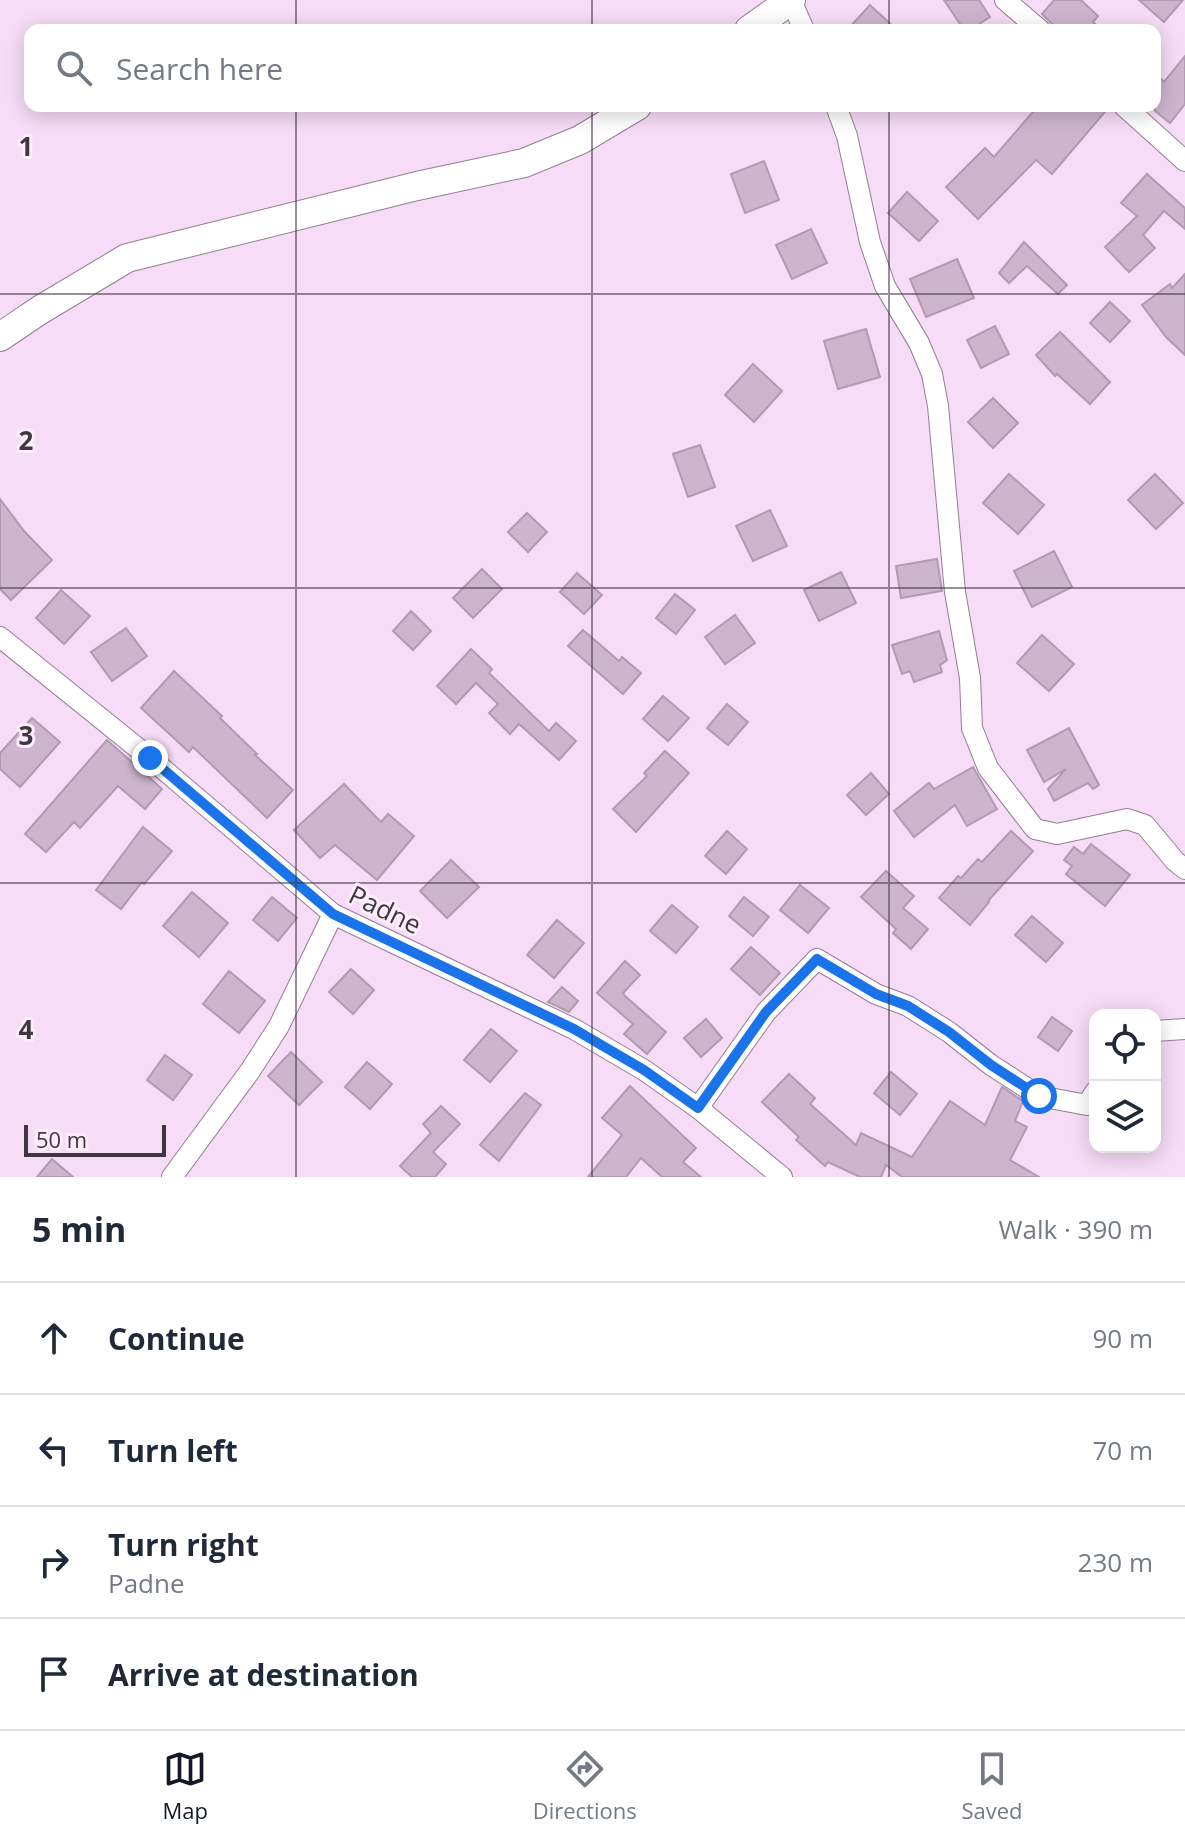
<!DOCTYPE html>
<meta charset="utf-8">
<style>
:root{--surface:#fff;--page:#f6f6f7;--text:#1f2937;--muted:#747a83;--line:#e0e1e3;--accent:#111827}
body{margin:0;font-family:"Open Sans",sans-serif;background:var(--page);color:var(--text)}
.controls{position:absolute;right:24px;bottom:24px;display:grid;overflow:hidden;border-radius:16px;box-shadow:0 4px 20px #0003}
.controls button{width:72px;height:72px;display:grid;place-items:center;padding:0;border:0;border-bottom:2px solid var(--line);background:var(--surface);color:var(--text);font:40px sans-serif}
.scale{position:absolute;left:24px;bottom:20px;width:142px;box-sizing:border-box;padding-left:8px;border:4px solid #413741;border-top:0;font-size:22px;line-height:28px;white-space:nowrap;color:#413741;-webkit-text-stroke:6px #fdedfd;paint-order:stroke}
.stop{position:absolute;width:24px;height:24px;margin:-18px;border:6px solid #1a73e8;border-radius:50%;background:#fff}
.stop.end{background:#1a73e8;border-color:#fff;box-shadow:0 2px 8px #0008}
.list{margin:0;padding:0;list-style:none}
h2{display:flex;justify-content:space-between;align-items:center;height:104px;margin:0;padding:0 32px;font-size:34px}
h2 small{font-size:26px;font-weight:400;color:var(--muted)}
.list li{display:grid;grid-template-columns:52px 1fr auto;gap:24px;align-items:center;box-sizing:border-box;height:112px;padding:0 32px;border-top:2px solid var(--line)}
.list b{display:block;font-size:30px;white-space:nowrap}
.list p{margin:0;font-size:26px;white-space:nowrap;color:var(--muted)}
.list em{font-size:26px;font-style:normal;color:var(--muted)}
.icon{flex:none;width:44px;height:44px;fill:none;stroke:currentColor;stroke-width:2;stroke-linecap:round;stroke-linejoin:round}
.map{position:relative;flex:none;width:1185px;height:1177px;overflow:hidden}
.search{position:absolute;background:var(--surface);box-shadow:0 4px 20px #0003;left:24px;right:24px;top:24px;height:88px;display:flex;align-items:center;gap:20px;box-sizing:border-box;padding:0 28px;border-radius:16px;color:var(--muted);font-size:30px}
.sheet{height:552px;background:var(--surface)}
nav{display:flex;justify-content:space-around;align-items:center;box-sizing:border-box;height:112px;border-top:2px solid var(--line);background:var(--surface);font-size:22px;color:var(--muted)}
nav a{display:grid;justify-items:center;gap:4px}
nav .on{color:var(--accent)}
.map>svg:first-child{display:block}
</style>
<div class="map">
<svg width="1185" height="1177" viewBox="0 0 1185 1177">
<rect width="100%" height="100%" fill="#f6dcf6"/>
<g fill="#ceb5ce" stroke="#b29ab2" stroke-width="2">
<path d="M 944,0 L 979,0 L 990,17 L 970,30 L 964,30 Z"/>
<path d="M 1054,0 L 1081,0 L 1098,16 L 1093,22 L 1102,30 L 1058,30 L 1042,14 Z"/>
<path d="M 1139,0 L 1183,0 L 1164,22 Z"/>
<path d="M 870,5 L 897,30 L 847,30 Z"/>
<path d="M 1185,56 L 1185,104 L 1170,123 L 1155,111 L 1155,73 L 1164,82 Z"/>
<path d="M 1038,106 L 1110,106 L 1052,174 L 1036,160 L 978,219 L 946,187 L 985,148 L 994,157 Z"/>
<path d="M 764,161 L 779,200 L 745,213 L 731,174 Z"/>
<path d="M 1147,174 L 1185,208 L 1185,229 L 1164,211 L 1143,235 L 1155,248 L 1129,272 L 1105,247 L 1137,216 L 1121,203 Z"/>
<path d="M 907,192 L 938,221 L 919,241 L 888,213 Z"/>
<path d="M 811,229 L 827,263 L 792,279 L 776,245 Z"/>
<path d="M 1024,242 L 1067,285 L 1058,294 L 1027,266 L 1009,283 L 999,273 Z"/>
<path d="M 957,259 L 974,298 L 926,317 L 910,279 Z"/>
<path d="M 1185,274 L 1185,355 L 1166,337 L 1142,305 L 1170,284 L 1172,288 Z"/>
<path d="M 1110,302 L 1130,321 L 1110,342 L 1090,323 Z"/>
<path d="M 995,326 L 1009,354 L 981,368 L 967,340 Z"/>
<path d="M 866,329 L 880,377 L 838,389 L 824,341 Z"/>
<path d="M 1060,332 L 1110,382 L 1090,404 L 1057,374 L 1055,376 L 1036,355 Z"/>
<path d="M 753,364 L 782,391 L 754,422 L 725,395 Z"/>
<path d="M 993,398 L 1018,423 L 993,448 L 968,422 Z"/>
<path d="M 700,445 L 715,487 L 688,497 L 673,454 Z"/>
<path d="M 1009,474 L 1044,505 L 1018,534 L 983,503 Z"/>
<path d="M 1155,474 L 1183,503 L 1156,529 L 1128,500 Z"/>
<path d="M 0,499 L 24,531 L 52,560 L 11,600 L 0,589 Z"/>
<path d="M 770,510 L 787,546 L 753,561 L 736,526 Z"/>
<path d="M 527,513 L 547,532 L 528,552 L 508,532 Z"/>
<path d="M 1054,551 L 1072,587 L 1032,607 L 1014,571 Z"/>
<path d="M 937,559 L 942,591 L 901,598 L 896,566 Z"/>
<path d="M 482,569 L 502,589 L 473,618 L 453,598 Z"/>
<path d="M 841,572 L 856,603 L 819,621 L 804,590 Z"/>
<path d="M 577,573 L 602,595 L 584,614 L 560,592 Z"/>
<path d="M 61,590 L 90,616 L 64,644 L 36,618 Z"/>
<path d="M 675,594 L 695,610 L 676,634 L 656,618 Z"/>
<path d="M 411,611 L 431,631 L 413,650 L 393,631 Z"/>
<path d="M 735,615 L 755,643 L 725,664 L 705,637 Z"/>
<path d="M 126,628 L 147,656 L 112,681 L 91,652 Z"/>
<path d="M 583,630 L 619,661 L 622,657 L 641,673 L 623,694 L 568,646 Z"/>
<path d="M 939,631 L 947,660 L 940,665 L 942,672 L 914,682 L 910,671 L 902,674 L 892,645 Z"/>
<path d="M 1042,635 L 1074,664 L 1049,691 L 1017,663 Z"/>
<path d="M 471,649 L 492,669 L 489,673 L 549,731 L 556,723 L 576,741 L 559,760 L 519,724 L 510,734 L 489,713 L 498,704 L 476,683 L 456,704 L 437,686 Z"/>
<path d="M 174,671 L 222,716 L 220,718 L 257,754 L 255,755 L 293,790 L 267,818 L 193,747 L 189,752 L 141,708 Z"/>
<path d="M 663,696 L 689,718 L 668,741 L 643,719 Z"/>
<path d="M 727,704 L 748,722 L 728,745 L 707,728 Z"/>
<path d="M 32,718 L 60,742 L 20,787 L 0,769 L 0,753 Z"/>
<path d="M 1069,728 L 1099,785 L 1093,789 L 1088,783 L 1054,801 L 1048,789 L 1066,769 L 1044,782 L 1027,750 Z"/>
<path d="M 107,740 L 162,789 L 145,809 L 118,786 L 80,828 L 74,822 L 46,852 L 25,834 Z"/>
<path d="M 665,751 L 689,773 L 636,832 L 613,809 L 647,776 L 644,773 Z"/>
<path d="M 973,767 L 997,809 L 967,826 L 955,805 L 914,837 L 894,811 L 929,783 L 934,789 Z"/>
<path d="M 871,773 L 889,794 L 866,815 L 847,795 Z"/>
<path d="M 344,784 L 381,822 L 388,814 L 414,836 L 377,880 L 335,845 L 320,858 L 294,830 Z"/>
<path d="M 143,827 L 172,851 L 144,884 L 142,882 L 121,909 L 96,890 Z"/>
<path d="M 727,831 L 747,849 L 726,874 L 705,856 Z"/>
<path d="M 1011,831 L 1033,851 L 988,901 L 989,902 L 970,925 L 939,898 L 958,876 L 961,878 L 978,859 L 982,862 Z"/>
<path d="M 1091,844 L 1130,875 L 1105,906 L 1066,874 L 1072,866 L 1064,860 L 1074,847 L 1083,854 Z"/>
<path d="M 451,860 L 479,887 L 447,918 L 420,891 Z"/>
<path d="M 886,871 L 914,896 L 903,908 L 928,929 L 911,949 L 893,933 L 896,929 L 861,897 Z"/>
<path d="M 800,885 L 829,908 L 808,933 L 780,910 Z"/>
<path d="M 192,892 L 228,923 L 199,957 L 163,926 Z"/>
<path d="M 272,897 L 297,918 L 278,941 L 253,920 Z"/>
<path d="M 744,897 L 769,917 L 753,936 L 729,916 Z"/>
<path d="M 672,905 L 698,927 L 676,953 L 650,931 Z"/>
<path d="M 1032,916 L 1063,943 L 1046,962 L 1015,935 Z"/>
<path d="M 557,920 L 584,943 L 554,978 L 527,955 Z"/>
<path d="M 751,947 L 780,973 L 760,995 L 731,969 Z"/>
<path d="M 625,961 L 640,975 L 623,993 L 625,996 L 666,1032 L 647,1054 L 624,1034 L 633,1024 L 597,993 Z"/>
<path d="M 351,969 L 374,990 L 353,1014 L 329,992 Z"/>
<path d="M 229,971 L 265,1001 L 239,1033 L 203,1004 Z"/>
<path d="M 562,987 L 578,1001 L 569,1012 L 548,1002 Z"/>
<path d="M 1052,1017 L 1072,1031 L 1058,1051 L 1038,1037 Z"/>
<path d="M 706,1019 L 722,1038 L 701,1057 L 684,1038 Z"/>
<path d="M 491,1029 L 517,1051 L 490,1082 L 464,1060 Z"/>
<path d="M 291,1052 L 322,1082 L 299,1105 L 268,1076 Z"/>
<path d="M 165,1055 L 192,1075 L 173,1100 L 147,1080 Z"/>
<path d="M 367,1062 L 392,1084 L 370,1109 L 345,1087 Z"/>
<path d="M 891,1072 L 917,1094 L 900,1115 L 874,1093 Z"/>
<path d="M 789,1074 L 815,1098 L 810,1104 L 856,1145 L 861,1133 L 912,1157 L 950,1101 L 985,1125 L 1002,1087 L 1023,1101 L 1015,1121 L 1027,1127 L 1010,1160 L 1039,1177 L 902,1177 L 886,1165 L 881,1177 L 860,1177 L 828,1162 L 825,1166 L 796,1140 L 799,1137 L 762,1102 Z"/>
<path d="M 630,1086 L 696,1148 L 683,1162 L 701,1177 L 662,1177 L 641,1158 L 626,1177 L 588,1177 L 622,1135 L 602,1118 Z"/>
<path d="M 525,1093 L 541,1105 L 499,1161 L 480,1145 Z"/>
<path d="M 441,1106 L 460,1124 L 433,1152 L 446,1164 L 435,1177 L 412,1177 L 400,1166 L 431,1133 L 423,1124 Z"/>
<path d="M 52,1159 L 73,1177 L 37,1177 Z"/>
</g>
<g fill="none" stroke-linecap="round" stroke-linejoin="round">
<defs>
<g id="minor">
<path d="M 791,0 L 804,30"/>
<path d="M 1005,0 L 1040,30"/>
<path d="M 836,106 L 847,136 L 870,242 L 885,286 L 919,343 L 932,374 L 938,406 L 955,592 L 970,678 L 972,728 L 988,768 L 1035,829 L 1057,834 L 1127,819 L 1145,825 L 1175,861 L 1185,869"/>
<path d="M 1124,106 L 1185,161"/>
<path d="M 0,637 L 150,758 L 333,914 L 574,1029 L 644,1070 L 698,1108 L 782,1177"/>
<path d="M 1155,1031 L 1185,1029"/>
<path d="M 698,1108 L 766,1012 L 817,959 L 876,994 L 908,1006 L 949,1032 L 991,1065 L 1039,1096 L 1087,1105 L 1095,1092"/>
<path d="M 172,1177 L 250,1071 L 279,1026 L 333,914"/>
</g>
<g id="secondary">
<path d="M 749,30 L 791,0"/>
<path d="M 0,337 L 40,310 L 127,258 L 417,186 L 524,163 L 580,140 L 637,106"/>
</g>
</defs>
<use href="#minor" stroke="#957d95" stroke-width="22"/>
<use href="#secondary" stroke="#957d95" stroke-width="30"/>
<use href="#minor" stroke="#fff" stroke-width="20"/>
<use href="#secondary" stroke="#fff" stroke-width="28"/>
</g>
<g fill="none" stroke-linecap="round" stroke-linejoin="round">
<path stroke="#1a73e8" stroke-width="10" d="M 150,758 L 333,914 L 574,1029 L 644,1070 L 698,1108 L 766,1012 L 817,959 L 876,994 L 908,1006 L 949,1032 L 991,1065 L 1039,1096"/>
</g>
<path fill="none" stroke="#413741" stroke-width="2" stroke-opacity="0.55" d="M 296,0 L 296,30M 592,0 L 592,30M 889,0 L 889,30M 296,106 L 296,1177M 592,106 L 592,1177M 889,106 L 889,1177M 0,294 L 1185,294M 0,588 L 1185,588M 0,883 L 1185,883"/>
<g text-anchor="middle" stroke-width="6" stroke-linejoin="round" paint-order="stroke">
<g font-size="26" fill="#413741" stroke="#fdedfd">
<text transform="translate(385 910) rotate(26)" y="9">Padne</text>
</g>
</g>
<g font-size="26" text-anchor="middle" font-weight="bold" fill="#413741" stroke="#fdedfd" stroke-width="6" stroke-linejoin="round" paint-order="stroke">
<text x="26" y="156">1</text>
<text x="26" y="450">2</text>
<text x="26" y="745">3</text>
<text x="26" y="1039">4</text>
</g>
</svg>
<div class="controls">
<button><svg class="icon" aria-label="locate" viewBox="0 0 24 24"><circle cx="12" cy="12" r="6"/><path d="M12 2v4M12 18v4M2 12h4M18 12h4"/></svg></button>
<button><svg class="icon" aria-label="layers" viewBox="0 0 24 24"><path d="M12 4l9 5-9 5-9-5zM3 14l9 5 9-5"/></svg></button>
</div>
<div class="scale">50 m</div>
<div class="stop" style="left:1039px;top:1096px"></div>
<div class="stop end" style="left:150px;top:758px"></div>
<div class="search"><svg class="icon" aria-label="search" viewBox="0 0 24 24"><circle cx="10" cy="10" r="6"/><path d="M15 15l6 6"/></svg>Search here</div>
</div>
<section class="sheet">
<h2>5 min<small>Walk · 390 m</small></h2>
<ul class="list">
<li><svg class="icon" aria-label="ahead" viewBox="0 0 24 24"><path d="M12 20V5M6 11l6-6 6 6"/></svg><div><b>Continue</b></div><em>90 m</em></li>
<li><svg class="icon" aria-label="left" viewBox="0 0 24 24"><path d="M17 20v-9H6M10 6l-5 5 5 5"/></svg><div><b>Turn left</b></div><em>70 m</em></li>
<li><svg class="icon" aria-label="right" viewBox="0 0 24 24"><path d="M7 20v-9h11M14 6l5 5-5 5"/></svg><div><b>Turn right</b><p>Padne</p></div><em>230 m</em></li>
<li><svg class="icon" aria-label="arrive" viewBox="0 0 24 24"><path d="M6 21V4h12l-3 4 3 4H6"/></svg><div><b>Arrive at destination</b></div></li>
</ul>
</section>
<nav>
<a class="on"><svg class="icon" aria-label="map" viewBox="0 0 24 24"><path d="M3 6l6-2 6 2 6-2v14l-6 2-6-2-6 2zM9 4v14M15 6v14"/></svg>Map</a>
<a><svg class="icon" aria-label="directions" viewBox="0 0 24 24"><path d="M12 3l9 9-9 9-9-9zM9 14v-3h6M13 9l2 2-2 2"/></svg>Directions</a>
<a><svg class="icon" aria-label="saved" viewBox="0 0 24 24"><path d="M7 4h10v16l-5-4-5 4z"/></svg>Saved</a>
</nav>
